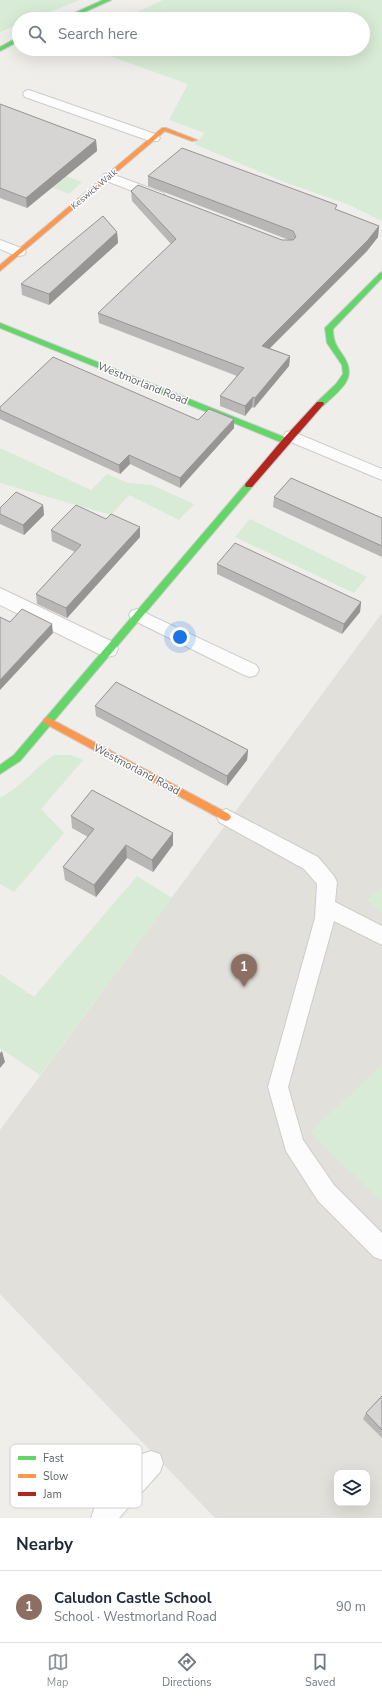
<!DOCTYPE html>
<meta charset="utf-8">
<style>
:root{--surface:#fff;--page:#f2f2f3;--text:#1f2937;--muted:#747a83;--line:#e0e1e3;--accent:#919496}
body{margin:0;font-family:"Nunito Sans",sans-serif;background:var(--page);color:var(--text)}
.controls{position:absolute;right:12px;bottom:12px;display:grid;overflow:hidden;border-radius:8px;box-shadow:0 4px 16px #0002}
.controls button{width:36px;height:36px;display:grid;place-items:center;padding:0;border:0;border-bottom:1px solid var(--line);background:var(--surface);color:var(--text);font:20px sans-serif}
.you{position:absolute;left:180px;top:637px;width:14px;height:14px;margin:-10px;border:3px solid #fff;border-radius:50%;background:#1a73e8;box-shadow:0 0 0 6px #1a73e833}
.badge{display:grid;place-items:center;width:26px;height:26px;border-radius:50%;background:var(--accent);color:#fff;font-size:13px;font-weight:700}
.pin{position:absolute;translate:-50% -33px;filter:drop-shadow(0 1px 2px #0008)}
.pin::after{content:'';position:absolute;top:21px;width:14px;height:12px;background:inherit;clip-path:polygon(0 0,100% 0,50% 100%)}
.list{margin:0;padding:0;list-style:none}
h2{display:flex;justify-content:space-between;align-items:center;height:52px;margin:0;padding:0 16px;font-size:17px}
h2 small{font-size:13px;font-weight:400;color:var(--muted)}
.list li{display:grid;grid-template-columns:26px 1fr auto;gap:12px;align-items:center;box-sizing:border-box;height:72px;padding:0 16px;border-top:1px solid var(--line)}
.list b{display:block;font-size:15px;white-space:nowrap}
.list p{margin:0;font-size:13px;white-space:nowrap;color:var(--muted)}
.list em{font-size:13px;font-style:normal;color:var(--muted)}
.icon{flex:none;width:22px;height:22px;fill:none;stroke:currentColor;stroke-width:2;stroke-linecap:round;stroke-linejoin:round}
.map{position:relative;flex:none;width:382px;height:1518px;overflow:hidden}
.search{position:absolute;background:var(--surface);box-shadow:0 4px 16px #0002;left:12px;right:12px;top:12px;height:44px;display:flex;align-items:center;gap:10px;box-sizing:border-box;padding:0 14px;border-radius:22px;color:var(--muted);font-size:15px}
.sheet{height:124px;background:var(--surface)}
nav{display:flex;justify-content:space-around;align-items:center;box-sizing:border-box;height:56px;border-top:1px solid var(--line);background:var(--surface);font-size:11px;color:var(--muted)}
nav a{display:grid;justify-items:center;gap:2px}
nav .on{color:var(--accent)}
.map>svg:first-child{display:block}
</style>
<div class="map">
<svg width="382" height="1518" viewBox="0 0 382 1518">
<rect width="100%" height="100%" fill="#efeeea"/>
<path fill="#e2e0da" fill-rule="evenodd" d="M 382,613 L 382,1518 L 215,1518 L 0,1294 L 0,1130 ZM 337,1473 L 367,1473 L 367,1503 L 337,1503 Z"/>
<g fill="#d8ebd6">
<path d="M 0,0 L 80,0 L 33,19 L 19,19 L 19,24 L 0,32 Z"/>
<path d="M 163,0 L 382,0 L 382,221 L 347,204 L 284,182 L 194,144 L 205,133 L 169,120 L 188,84 L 90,49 L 363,49 L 363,19 L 122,19 Z"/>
<path d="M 0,151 L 82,182 L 69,194 L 0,167 Z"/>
<path d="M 0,448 L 91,490 L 107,474 L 128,483 L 152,485 L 194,504 L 179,520 L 129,495 L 111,515 L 0,483 Z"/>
<path d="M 250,519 L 367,577 L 354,593 L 235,537 Z"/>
<path d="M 54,755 L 71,755 L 83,760 L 41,809 L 64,833 L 14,892 L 0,884 L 0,798 C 21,787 35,768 54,755 Z"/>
<path d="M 137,876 L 172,898 L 40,1075 L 0,1048 L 0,974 L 34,997 Z"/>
<path d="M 382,887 L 382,914 L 367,900 Z"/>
<path d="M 382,1064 L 382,1202 L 310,1132 Z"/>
</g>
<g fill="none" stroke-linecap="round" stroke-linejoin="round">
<defs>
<g id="lane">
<path d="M 29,90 L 158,135 L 160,138 L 158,141 L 150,141 L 25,97 L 23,94 L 25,91 Z"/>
<path d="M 109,173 L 163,193 L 165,196 L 163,199 L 153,199 L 104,180 L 103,177 L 104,174 Z"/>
<path d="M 0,240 L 24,249 L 26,252 L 24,255 L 19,256 L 14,255 L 0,249 Z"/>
<path d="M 291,431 L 382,469 L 382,480 L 286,440 L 283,436 L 286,432 Z"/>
<path d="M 137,609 L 256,665 L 259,670 L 256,675 L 250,677 L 244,675 L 131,619 L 129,615 L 131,611 Z"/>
<path d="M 226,809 L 318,857 L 334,876 L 337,882 L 335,902 L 382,926 L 382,945 L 334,921 L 288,1087 L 303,1140 L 334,1185 L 382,1233 L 382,1260 L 374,1257 L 318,1201 L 286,1151 L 268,1087 L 315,918 L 317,884 L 304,869 L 219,822 L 217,817 L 219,812 Z"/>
<path d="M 151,1451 L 160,1454 L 163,1463 L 160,1472 L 119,1518 L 91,1518 L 94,1509 L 142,1454 Z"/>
</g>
<path id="street" d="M 0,588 L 115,643 L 118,649 L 115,655 L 108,657 L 101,655 L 0,605 Z"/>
<g id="fast">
<path d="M 103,0 L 111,0 L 69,19 L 61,19 Z"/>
<path d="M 19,37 L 19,41 L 0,51 L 0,47 Z"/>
<path d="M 382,272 L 382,278 L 333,329 C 333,340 336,346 342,354 C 360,379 339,390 323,406 L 317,406 L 317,402 L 336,384 L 343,374 L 342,365 L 327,343 L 325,328 L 380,273 Z"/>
<path d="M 0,323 L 289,439 L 290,441 L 286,444 L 283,443 L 0,328 Z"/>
<path d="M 249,482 L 252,483 L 253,485 L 252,487 L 20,761 L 0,774 L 0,765 L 14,755 L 246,483 Z"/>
</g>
<g id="slow">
<path d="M 162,128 L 166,128 L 197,140 L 192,141 L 165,131 L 0,271 L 0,265 Z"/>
<path d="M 47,717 L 229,814 L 231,817 L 229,820 L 226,821 L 223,820 L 44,723 L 43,721 L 44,719 Z"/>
</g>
<path id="jam" d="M 317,402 L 323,402 L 324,404 L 252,487 L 246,487 L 245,485 L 246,483 L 283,439 Z"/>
</defs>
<use href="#lane" stroke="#cbcccc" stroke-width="2"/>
<use href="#street" stroke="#cbcccc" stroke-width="2"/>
<use href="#fast" stroke="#cacacb" stroke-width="2"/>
<use href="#slow" stroke="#cacacb" stroke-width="2"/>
<use href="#jam" stroke="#cacacb" stroke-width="2"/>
<use href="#lane" fill="#fdfcfc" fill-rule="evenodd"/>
<use href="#street" fill="#fdfcfc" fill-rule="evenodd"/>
<use href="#fast" fill="#63d668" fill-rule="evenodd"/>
<use href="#slow" fill="#ff974d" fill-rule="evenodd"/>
<use href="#jam" fill="#b3261e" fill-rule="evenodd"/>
</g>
<g fill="#b8b7b5">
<path d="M 0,104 L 96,140 L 97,151 L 27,208 L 0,198 Z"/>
<path d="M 148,176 L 337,210 L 379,226 L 378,237 L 367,251 L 270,348 L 290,356 L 289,366 L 254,408 L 252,407 L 245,416 L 220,406 L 220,396 L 237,376 L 99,323 L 98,313 L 171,244 L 132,201 L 131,191 L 282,240 L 289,240 L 148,186 Z"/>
<path d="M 117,232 L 118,243 L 49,305 L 22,295 L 21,284 Z"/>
<path d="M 0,407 L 198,420 L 234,428 L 180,488 L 130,464 L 120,474 L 0,419 Z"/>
<path d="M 274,497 L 382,518 L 382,557 L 273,507 Z"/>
<path d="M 0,505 L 0,508 L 43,505 L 44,515 L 24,535 L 0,524 Z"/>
<path d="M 106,519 L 140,527 L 140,537 L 67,618 L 37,604 L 36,594 L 75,552 L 52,541 L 51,530 Z"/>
<path d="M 217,564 L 361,602 L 360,612 L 342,634 L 217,574 Z"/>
<path d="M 95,706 L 248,750 L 247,760 L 227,786 L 96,716 Z"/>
<path d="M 71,816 L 173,845 L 153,872 L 127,858 L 96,897 L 65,880 L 63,867 L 88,837 L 72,828 Z"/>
<path d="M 382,1396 L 382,1438 L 363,1419 L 366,1413 Z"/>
</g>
<g fill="#969594">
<path d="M 96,140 L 97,151 L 27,208 L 26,198 Z"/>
<path d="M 379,226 L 378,237 L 367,251 L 262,356 L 262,346 Z"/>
<path d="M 117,232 L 118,243 L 49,305 L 49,294 Z"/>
<path d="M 290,356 L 289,366 L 254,408 L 255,398 Z"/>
<path d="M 253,397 L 252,407 L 245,416 L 245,406 Z"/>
<path d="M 234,419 L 234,428 L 180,488 L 180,478 Z"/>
<path d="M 129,455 L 130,464 L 120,474 L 119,465 Z"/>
<path d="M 43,505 L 44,515 L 24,535 L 23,525 Z"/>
<path d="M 140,527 L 140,537 L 67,618 L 66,608 Z"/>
<path d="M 361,602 L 360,612 L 342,634 L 344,624 Z"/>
<path d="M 52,624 L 53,633 L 0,690 L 0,680 Z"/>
<path d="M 248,750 L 247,760 L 227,786 L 227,776 Z"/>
<path d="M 173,833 L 173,845 L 153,872 L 152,860 Z"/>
<path d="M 126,845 L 127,858 L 96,897 L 94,885 Z"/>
<path d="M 2,1051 L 5,1062 L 0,1068 L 0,1053 Z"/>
</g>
<g fill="#d6d5d3" stroke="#969594">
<path d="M 0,104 L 96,140 L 26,198 L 0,188 Z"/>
<path d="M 182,148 L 337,205 L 335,209 L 379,226 L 368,240 L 262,346 L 290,356 L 255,398 L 253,397 L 245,406 L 220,396 L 244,368 L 98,313 L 176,239 L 131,191 L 138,185 L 282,240 L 293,240 L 296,237 L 293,231 L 148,176 Z"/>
<path d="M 103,216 L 117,232 L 49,294 L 21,284 Z"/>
<path d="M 53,357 L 198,420 L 209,409 L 234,419 L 180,478 L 129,455 L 119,465 L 0,410 L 0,407 Z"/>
<path d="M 291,478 L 382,518 L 382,546 L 274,497 Z"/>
<path d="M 16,492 L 43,505 L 23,525 L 0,514 L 0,508 Z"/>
<path d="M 76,505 L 106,519 L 111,514 L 140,527 L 66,608 L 36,594 L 81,545 L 51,530 Z"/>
<path d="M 235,543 L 361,602 L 344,624 L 217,564 Z"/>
<path d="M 22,609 L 52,624 L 0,680 L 0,617 L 10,622 Z"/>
<path d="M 116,682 L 248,750 L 227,776 L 95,706 Z"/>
<path d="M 92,790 L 173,833 L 152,860 L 126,845 L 94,885 L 63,867 L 94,829 L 71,816 Z"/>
<path d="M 382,1396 L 382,1430 L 366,1413 Z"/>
</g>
<g text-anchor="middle" stroke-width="3" stroke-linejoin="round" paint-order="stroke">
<g font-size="9" fill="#5f6368" stroke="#fff">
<text transform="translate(94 189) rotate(-40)" y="3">Keswick Walk</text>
</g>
<g font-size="11" fill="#5f6368" stroke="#fff">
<text transform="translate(143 383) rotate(22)" y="4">Westmorland Road</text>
<text transform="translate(137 769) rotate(28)" y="4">Westmorland Road</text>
</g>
</g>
<rect x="10" y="1444" width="132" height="64" rx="6" fill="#fff" stroke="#cfd0d2" stroke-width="1"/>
<rect x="18" y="1456" width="18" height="4" fill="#63d668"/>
<rect x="18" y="1474" width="18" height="4" fill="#ff974d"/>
<rect x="18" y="1492" width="18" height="4" fill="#b3261e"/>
<g font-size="11" fill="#5f6368">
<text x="43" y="1462">Fast</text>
<text x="43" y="1480">Slow</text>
<text x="43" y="1498">Jam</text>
</g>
</svg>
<div class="controls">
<button><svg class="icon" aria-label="layers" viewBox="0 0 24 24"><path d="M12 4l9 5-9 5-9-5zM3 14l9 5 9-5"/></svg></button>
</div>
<div class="you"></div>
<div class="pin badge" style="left:244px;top:987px;background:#8d6e63">1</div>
<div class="search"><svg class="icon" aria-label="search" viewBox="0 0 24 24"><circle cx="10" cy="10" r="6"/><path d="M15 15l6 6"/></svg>Search here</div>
</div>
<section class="sheet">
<h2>Nearby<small></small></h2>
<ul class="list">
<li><span class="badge" style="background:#8d6e63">1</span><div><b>Caludon Castle School</b><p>School · Westmorland Road</p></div><em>90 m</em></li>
</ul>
</section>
<nav>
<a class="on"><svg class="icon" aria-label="map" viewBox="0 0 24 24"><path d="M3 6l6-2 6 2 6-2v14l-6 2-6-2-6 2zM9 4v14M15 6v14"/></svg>Map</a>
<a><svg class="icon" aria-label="directions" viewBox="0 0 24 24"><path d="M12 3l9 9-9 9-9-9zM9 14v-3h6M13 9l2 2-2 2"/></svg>Directions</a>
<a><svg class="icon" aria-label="saved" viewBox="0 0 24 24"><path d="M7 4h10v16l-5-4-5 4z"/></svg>Saved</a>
</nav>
